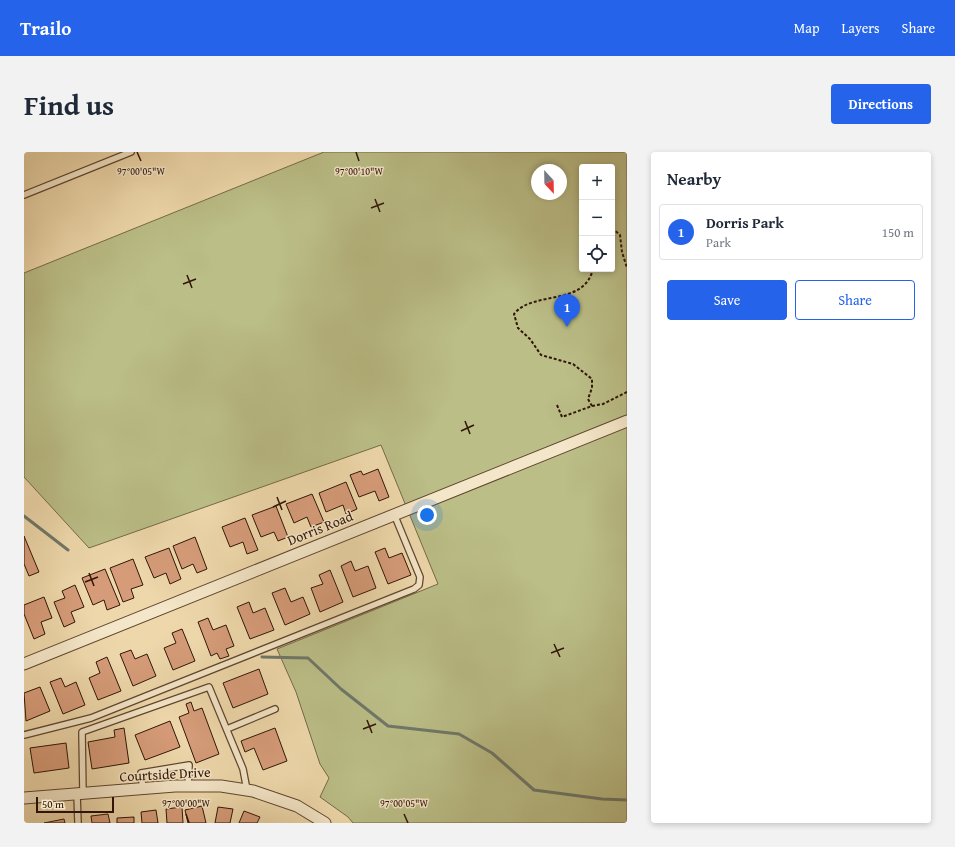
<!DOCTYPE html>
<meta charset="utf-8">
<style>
:root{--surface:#fff;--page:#f2f2f3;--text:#1f2937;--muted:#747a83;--line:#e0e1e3;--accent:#2563eb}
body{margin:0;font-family:"Gentium Book Plus",serif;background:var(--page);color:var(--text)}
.controls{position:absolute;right:12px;top:12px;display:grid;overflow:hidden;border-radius:4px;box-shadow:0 2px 6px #0003}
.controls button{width:36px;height:36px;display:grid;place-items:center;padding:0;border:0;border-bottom:1px solid var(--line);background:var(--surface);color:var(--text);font:20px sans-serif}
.compass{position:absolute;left:507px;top:12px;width:36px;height:36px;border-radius:50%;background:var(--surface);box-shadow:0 2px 6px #0003;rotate:158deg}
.scale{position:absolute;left:12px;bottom:10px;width:78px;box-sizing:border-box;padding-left:4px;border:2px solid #311507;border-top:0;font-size:11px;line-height:14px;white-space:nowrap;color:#311507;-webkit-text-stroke:3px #f4e6c8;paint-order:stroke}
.you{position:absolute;left:403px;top:363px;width:14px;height:14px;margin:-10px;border:3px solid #fff;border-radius:50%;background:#1a73e8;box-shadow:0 0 0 6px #1a73e833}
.badge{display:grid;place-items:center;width:26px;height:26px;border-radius:50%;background:var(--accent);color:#fff;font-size:13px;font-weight:700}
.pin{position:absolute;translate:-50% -33px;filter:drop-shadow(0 1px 2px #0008)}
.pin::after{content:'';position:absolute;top:21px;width:14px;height:12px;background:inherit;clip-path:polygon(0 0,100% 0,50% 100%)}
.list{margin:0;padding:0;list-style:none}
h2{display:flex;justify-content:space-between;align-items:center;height:52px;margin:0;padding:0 16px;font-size:17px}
h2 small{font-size:13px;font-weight:400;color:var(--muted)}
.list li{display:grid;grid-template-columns:26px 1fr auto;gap:12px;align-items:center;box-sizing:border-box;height:56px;margin:0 8px 8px;padding:0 8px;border:1px solid var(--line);border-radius:4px}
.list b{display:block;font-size:15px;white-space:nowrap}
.list p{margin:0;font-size:13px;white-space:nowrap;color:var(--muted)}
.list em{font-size:13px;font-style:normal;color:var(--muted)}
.actions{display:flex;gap:8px;padding:12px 16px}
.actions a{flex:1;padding:9px 0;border:1px solid var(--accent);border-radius:4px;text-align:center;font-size:14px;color:var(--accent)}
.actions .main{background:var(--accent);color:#fff}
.icon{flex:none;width:22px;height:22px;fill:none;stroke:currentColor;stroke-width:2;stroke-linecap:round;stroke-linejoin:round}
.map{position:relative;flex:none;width:603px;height:671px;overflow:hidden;border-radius:4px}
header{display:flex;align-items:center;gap:24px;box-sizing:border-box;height:56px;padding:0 20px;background:var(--accent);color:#fff}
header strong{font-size:19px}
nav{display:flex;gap:22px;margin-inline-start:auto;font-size:14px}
.intro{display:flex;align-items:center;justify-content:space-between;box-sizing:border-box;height:96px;padding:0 24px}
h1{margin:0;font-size:28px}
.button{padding:10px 18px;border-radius:4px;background:var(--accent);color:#fff;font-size:14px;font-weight:700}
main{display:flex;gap:24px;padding:0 24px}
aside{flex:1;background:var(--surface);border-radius:4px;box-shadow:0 2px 6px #0003}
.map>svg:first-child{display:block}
</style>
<header>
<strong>Trailo</strong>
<nav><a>Map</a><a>Layers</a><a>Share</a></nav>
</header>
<div class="intro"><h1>Find us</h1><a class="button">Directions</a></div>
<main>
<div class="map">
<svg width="603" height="671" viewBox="0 0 603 671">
<rect width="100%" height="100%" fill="#eed8ab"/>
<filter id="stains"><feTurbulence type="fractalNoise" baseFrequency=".005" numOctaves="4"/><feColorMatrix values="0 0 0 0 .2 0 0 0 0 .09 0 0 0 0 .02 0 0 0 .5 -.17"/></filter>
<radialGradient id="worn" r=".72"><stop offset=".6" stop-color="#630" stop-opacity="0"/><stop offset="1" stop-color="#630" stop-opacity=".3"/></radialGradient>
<path fill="#bbbe87" stroke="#766a47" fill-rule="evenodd" d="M 300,0 L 603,0 L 603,671 L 329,671 L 324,665 L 296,645 L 305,626 L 296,612 L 272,540 L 253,497 L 414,432 L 357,293 L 65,396 L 0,325 L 0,121 ZM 558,15 L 588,15 L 588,117 L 558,117 ZM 513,18 L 537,18 L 537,42 L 513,42 Z"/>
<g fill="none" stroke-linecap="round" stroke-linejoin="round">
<g stroke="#6f7769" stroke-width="3">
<path d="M 0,364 L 44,398"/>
<path d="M 238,505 L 284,506 L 317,537 L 364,574 L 435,582 L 468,601 L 510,638 L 578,647 L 603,648"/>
</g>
</g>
<g fill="#d69c79" stroke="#311507">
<path d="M 354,317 L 365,345 L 355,349 L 351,339 L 335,345 L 326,323 L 337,319 L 339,323 Z"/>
<path d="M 322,330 L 333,357 L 322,362 L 319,353 L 302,360 L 295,341 Z"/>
<path d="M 288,342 L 300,370 L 287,375 L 283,365 L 270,371 L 262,352 Z"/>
<path d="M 252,354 L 264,385 L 254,389 L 250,380 L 237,385 L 228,363 Z"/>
<path d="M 221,366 L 234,398 L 223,402 L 219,390 L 206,395 L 198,375 Z"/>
<path d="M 0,384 L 15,420 L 5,424 L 0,412 Z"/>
<path d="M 171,385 L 183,417 L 173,421 L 169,412 L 158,417 L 149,394 Z"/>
<path d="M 145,396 L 157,427 L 146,432 L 142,421 L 130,426 L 121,405 Z"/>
<path d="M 361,396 L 365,406 L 378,401 L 387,423 L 364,432 L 351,400 Z"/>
<path d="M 109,407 L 119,433 L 107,437 L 110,446 L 99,450 L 86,416 Z"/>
<path d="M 327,409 L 331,419 L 344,414 L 352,436 L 329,445 L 317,414 Z"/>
<path d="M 81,417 L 96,453 L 83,458 L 80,448 L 69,453 L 58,426 Z"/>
<path d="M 306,418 L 319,450 L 296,460 L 287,436 L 299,432 L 295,423 Z"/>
<path d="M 51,433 L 60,455 L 47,460 L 51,470 L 40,475 L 30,450 L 41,446 L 38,439 Z"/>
<path d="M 261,436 L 267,450 L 279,445 L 286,462 L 261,473 L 248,441 Z"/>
<path d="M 20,445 L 28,466 L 17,470 L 21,482 L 10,487 L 0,462 L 0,453 Z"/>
<path d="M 225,450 L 229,461 L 241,456 L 250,478 L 226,487 L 213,455 Z"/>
<path d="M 184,466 L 189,478 L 202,473 L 210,494 L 202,497 L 205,504 L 196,507 L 193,501 L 187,504 L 174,470 Z"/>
<path d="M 158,477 L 171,509 L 149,518 L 140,496 L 152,491 L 148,481 Z"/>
<path d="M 107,498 L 111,507 L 123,502 L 132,524 L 109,534 L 96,502 Z"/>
<path d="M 83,505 L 97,539 L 74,548 L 65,526 L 76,521 L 72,510 Z"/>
<path d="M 235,517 L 244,542 L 209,556 L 199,531 Z"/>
<path d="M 37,526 L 41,535 L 52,530 L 61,553 L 39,562 L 26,530 Z"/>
<path d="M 16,535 L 26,559 L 2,569 L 0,541 Z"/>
<path d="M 167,550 L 170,559 L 178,556 L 195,602 L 172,611 L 155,565 L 165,561 L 162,552 Z"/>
<path d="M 146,569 L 156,595 L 121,608 L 111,583 Z"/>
<path d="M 100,576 L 105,611 L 68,617 L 64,590 L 91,585 L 90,578 Z"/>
<path d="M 251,576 L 263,609 L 239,618 L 230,596 L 221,600 L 217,589 Z"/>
<path d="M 42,591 L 45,616 L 10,621 L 6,596 Z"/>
<path d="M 178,654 L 182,671 L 164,671 L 161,658 Z"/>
<path d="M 158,655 L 159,671 L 143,671 L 142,657 Z"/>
<path d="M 194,655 L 209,657 L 206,671 L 191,671 Z"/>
<path d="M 132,658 L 134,671 L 118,671 L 117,660 Z"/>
<path d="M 220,659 L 236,665 L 233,671 L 215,671 Z"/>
<path d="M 84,662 L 86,671 L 68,671 L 67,664 Z"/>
<path d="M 110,665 L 110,671 L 93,671 L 93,666 Z"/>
<path d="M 40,667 L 41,671 L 20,671 Z"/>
</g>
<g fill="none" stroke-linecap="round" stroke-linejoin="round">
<defs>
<g id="lane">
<path d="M 0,43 L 107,0"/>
<path d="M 203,577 L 251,557"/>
<path d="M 0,583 L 67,566 L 390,437 L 395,433 L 396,425 L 370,362"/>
<path d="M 119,637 L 117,621 L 165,613 L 164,634"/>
<path d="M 53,642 L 54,671"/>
<path d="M 59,642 L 58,580 L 185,535 L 219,617 L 223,638"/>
</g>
<g id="street">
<path d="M 0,512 L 603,269"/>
<path d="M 0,646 L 151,634 L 197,634 L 229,639 L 273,654 L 301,671"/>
</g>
</defs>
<use href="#lane" stroke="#604630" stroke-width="8"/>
<use href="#street" stroke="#604630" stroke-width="13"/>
<g stroke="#311507" stroke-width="2" stroke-dasharray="3 2" stroke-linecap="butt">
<path d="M 588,76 L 596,83 L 598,100 L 603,116"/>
<path d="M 533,253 L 538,265 L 568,254 L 579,252 L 603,240"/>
<path d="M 568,254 L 564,247 L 568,236 L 568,227 L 549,212 L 517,203 L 506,187 L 494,176 L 490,162 C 509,138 560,155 569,117"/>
</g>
<use href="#lane" stroke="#f4e6c8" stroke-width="5.5"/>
<use href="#street" stroke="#f4e6c8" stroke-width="11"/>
</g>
<path fill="none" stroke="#311507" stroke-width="1.5" d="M 113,0 L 117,9M 332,0 L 335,9M 351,47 L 356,60M 347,56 L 360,51M 163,123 L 168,136M 159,132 L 172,127M 441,269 L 446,282M 437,279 L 450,273M 253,345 L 258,358M 249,355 L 262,349M 65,421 L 70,434M 61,430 L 74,425M 530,492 L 536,505M 527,501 L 540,496M 343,568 L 348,581M 339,577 L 352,572M 162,662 L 165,671M 380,662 L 384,671"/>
<g text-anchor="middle" stroke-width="3" stroke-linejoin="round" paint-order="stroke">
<g font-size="14" fill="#311507" stroke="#f4e6c8">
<text transform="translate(296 376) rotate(-22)" y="5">Dorris Road</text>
<text transform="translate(141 622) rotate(-3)" y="5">Courtside Drive</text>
</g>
</g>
<g font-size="10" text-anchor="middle" fill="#311507" stroke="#f4e6c8" stroke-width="3" stroke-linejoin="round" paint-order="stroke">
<text x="117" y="23">97°00'05"W</text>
<text x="335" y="23">97°00'10"W</text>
<text x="162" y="655">97°00'00"W</text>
<text x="380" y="655">97°00'05"W</text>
</g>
<rect width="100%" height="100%" filter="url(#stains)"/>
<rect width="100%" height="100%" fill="url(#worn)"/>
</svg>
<div class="controls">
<button>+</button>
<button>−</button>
<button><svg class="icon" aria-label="locate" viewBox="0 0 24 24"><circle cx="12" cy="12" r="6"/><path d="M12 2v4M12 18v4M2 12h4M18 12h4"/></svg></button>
</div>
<svg class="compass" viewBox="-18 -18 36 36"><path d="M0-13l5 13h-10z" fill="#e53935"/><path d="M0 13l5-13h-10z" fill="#747a83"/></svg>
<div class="scale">50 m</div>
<div class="you"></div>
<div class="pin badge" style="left:543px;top:175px">1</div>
</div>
<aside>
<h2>Nearby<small></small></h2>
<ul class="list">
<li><span class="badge">1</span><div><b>Dorris Park</b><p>Park</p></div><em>150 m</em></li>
</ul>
<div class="actions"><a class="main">Save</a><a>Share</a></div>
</aside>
</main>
